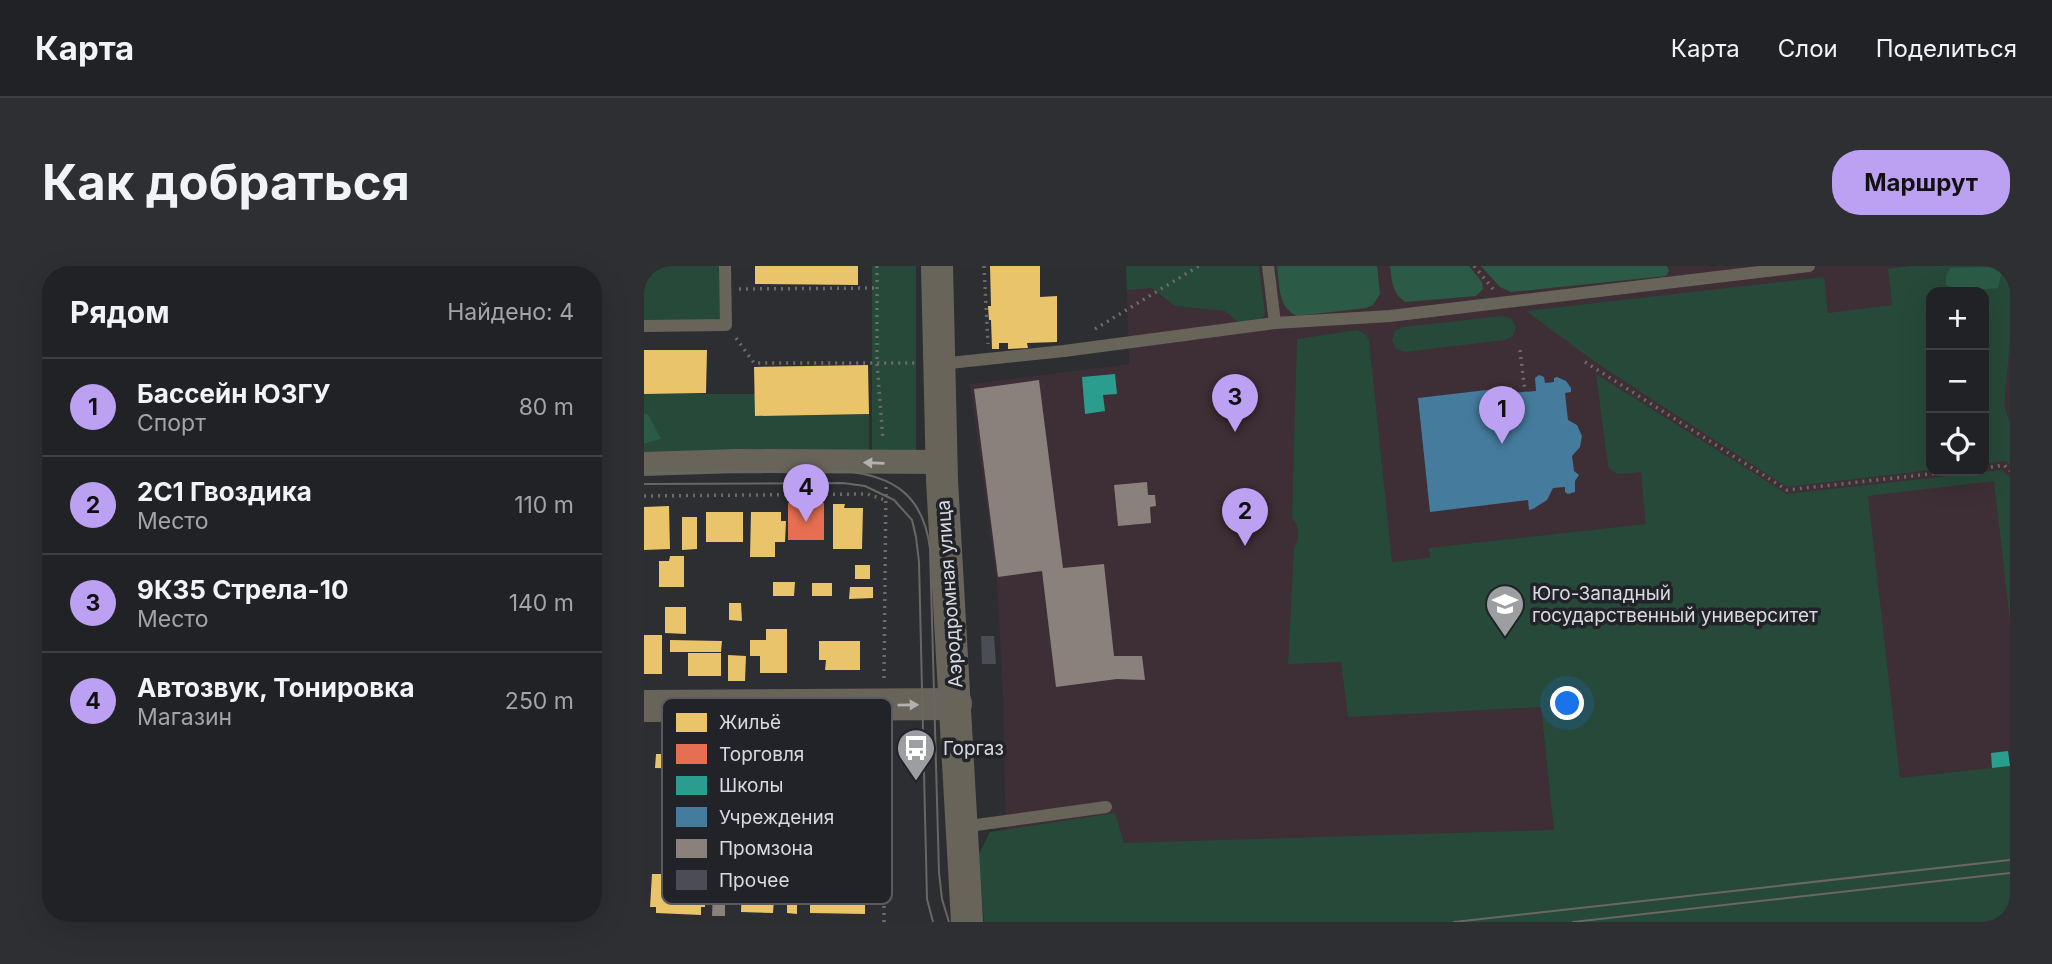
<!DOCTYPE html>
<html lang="ru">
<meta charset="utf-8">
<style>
:root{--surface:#212225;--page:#2d2f32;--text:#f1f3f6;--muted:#a2a4a7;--line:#3e3f42;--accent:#bca0f2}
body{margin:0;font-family:Inter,sans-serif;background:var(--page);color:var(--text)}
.controls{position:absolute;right:21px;top:21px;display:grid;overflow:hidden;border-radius:14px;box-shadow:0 7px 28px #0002}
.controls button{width:63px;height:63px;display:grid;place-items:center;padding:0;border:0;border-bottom:2px solid var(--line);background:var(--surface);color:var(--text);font:35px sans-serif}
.you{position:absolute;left:924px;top:438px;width:24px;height:24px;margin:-18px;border:5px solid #fff;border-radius:50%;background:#1a73e8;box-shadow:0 0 0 10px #1a73e833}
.badge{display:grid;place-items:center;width:46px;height:46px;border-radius:50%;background:var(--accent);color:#111;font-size:23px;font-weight:700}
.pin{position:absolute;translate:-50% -58px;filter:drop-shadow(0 2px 4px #0008)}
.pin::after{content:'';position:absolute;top:37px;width:24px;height:21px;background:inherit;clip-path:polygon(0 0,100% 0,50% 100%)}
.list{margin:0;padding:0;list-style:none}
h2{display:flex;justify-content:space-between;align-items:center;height:91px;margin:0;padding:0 28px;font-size:30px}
h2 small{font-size:23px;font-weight:400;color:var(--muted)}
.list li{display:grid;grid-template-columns:46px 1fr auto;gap:21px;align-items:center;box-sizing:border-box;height:98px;padding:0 28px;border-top:2px solid var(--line)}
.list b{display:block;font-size:26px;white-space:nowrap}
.list p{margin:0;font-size:23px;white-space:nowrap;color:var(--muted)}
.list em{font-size:23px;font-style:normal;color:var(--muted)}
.icon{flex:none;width:38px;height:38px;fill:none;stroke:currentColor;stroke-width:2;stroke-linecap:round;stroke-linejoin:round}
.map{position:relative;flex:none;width:1366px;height:656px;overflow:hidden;border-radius:28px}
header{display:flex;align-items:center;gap:42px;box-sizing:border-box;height:98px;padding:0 35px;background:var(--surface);border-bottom:2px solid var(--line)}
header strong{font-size:33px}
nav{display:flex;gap:38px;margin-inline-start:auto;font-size:24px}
.intro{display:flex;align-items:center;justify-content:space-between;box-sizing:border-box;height:168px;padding:0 42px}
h1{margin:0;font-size:49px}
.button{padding:18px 32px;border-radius:28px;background:var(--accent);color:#111;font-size:24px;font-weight:700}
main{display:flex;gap:42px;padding:0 42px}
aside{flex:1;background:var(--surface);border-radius:28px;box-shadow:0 7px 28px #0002}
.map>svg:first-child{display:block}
</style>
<header>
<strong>Карта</strong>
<nav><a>Карта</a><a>Слои</a><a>Поделиться</a></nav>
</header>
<div class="intro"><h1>Как добраться</h1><a class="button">Маршрут</a></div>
<main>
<aside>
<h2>Рядом<small>Найдено: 4</small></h2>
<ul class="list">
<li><span class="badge">1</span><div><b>Бассейн ЮЗГУ</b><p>Спорт</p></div><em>80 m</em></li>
<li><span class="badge">2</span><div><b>2С1 Гвоздика</b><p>Место</p></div><em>110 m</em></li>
<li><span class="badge">3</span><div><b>9К35 Стрела-10</b><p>Место</p></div><em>140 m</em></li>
<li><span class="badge">4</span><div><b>Автозвук, Тонировка</b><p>Магазин</p></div><em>250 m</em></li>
</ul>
</aside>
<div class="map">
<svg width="1366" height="656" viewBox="0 0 1366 656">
<rect width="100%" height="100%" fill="#2c2e31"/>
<path fill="#3e2e35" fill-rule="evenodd" d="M 482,0 L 1366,0 L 1366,551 L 363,642 L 359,430 L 353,315 L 326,118 L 485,98 ZM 1287,26 L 1340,26 L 1340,205 L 1287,205 Z"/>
<g fill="#274939">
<path d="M 0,0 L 81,0 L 82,59 L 0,60 Z"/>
<rect x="228" y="0" width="44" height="189"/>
<path d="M 482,0 L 615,0 L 621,46 L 617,55 L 596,58 L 581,45 L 531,40 L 508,22 L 483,24 Z"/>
<path d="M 1267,0 L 1366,0 L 1366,75 L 1360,139 L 1366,157 L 1366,199 L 1362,195 L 1340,198 L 1340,26 L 1287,26 L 1287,204 L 1143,221 L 951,96 L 882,45 L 1180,11 L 1184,47 L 1248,39 L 1244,3 Z"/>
<path d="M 858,50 L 867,52 L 872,61 L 869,70 L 861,74 L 761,86 L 752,83 L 748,74 L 751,65 L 759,61 Z"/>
<path d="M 713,64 L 722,69 L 725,74 L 748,296 L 786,292 L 785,282 L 1002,258 L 997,206 C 985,207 968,212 964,199 L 952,108 L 1143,228 L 1358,204 L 1366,211 L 1366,356 L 1350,215 L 1224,230 L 1256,512 L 1366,500 L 1366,656 L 340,656 L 334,590 L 346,566 L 471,547 L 480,577 L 910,564 L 897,441 L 704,451 L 697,396 L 644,398 L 650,283 C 655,271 657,263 648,252 L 653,73 Z"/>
<path d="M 0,128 L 111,128 L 111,150 L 225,148 L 225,185 L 0,190 L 0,178 L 16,173 L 4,148 L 0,147 Z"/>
</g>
<g fill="#2b5b46">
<path d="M 633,0 L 733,0 L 736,28 L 729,39 L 722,42 L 653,50 C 633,41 636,19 633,0 Z"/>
<path d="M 746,0 L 825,0 L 838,16 L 839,23 L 832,30 L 762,36 C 748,28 748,15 746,0 Z"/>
<path d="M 837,0 L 1023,0 L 1025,5 L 1022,10 L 867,26 L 856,21 Z"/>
<path d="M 1350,1 L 1358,5 L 1354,22 L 1316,26 L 1302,19 L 1302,10 L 1306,2 Z"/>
<path d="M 0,147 L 4,148 L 17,173 L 0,178 Z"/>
</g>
<g fill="#e9c46a">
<path d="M 111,0 L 214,0 L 214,19 L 111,18 Z"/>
<path d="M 346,0 L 396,0 L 396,31 L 413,30 L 413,76 L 383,77 L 384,82 L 364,83 L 364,77 L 355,77 L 355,83 L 348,83 L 347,54 L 345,54 L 344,40 L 347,40 Z"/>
<path d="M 0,84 L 63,84 L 62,127 L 0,128 Z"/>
<path d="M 224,99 L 225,148 L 111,150 L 110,101 Z"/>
<path d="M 189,238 L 201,238 L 200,242 L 219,242 L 218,283 L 189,283 Z"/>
<path d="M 25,240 L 26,283 L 0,284 L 0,241 Z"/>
<rect x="62" y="246" width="37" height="30"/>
<path d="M 107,246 L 137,246 L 137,255 L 142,255 L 141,276 L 131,276 L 131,291 L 106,291 Z"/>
<path d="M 38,251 L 53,251 L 53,283 L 38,284 Z"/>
<path d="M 26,290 L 40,290 L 40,321 L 15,321 L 15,295 L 25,295 Z"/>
<rect x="211" y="299" width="15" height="14"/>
<path d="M 129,316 L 151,316 L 150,330 L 129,330 Z"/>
<rect x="168" y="317" width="20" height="13"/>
<path d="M 206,321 L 229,321 L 229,332 L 205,333 Z"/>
<path d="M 85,337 L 97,337 L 98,355 L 85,354 Z"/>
<path d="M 21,341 L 42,341 L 42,368 L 21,367 Z"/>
<path d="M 122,363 L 143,363 L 143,407 L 116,407 L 116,390 L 106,390 L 106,374 L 122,374 Z"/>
<rect x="0" y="369" width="18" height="39"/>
<path d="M 26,374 L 78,375 L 77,386 L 26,386 Z"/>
<path d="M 175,375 L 216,375 L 216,404 L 181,404 L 182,394 L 175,394 Z"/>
<rect x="44" y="387" width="33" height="23"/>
<path d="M 84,389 L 102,390 L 101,415 L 84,415 Z"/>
<path d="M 18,475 L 56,475 L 55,503 L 11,502 L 12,488 L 18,488 Z"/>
<path d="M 8,608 L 26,608 L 26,617 L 47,618 L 47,622 L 61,622 L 61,641 L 57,641 L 57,649 L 12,647 L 12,641 L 6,641 Z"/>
<path d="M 98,610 L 119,611 L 119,617 L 131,618 L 129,647 L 97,646 Z"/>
<path d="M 166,611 L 212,611 L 211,626 L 221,626 L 221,648 L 166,647 Z"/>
<path d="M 143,616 L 153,617 L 153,648 L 143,647 Z"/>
</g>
<rect fill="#e76f51" x="144" y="237" width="36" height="37"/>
<g fill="#2a9d8f">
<path d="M 471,108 L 473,128 L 459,129 L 461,145 L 441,148 L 438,111 Z"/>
<path d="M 1364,485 L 1366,500 L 1348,502 L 1347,487 Z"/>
</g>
<path fill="#457b9d" d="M 895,109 L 900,111 L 901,117 L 910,116 L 910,112 L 913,111 L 922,115 L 927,122 L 927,126 L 921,127 L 924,154 L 933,159 L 938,170 L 936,181 L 928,190 L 930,205 L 935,209 L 931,215 L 931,226 L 924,228 L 921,226 L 921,221 L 909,222 L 903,234 L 889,243 L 885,244 L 884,234 L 786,246 L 774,132 L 868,121 L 868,127 L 892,125 L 891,112 Z"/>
<g fill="#8a817c">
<path d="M 395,114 L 419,302 L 460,298 L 470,390 L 498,390 L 501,414 L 473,413 L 412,421 L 398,305 L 354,311 L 330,123 Z"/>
<path d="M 503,216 L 504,229 L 511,229 L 512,240 L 506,241 L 507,257 L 474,260 L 470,219 Z"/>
<path d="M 69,627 L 81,627 L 81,650 L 68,650 Z"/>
</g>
<path fill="#4a4d56" d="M 337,370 L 350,370 L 352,398 L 338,398 Z"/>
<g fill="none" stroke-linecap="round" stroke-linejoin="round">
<g stroke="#6d6b65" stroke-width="3.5" stroke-dasharray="2 5" stroke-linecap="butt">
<path d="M 233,0 L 233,97 L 239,174"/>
<path d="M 340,0 L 344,78"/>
<path d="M 830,0 L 849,23"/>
<path d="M 95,23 L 233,22"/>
<path d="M 451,63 L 555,0"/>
<path d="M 92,72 L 110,97 L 271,97"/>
<path d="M 876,84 L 881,126"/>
<path d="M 941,96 L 1143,224 L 1313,205"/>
<path d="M 1340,202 L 1360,199 L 1366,205"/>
<path d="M 0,230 L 223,228 L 241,234"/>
<path d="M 240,412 L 242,217"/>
<path d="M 240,656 L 240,462"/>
</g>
<g stroke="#69645a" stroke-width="12">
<path d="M 624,0 L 631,57"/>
<path d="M 0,60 L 82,59 L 81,0"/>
<path d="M 296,98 L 420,85 L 631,57 L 746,50 L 1165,0"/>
<path d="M 318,561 L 462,541"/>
</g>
<path stroke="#69645a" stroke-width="24" d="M 0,198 L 93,195 L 298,196"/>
<g stroke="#69645a" stroke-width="32">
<path d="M 293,0 L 298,214 L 323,656"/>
<path d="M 0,440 L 312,438"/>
</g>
<g stroke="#696763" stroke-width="2">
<path d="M 0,207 L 200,205 C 251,210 279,230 286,282 L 295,607 L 298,633 L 305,656"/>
<path d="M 0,218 L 199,217 L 221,220 L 250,234 L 268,254 L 272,271 L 275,296 L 283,633 L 289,656"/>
<path d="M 810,656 L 1366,594"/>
<path d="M 929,656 L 1366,607"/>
</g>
</g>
<defs><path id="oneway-solid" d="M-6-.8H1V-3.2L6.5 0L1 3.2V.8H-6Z" transform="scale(1.75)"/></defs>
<g fill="#b1b1b0">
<use href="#oneway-solid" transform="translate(230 197) rotate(-178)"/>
<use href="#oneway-solid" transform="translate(264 439) rotate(-1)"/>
</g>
<defs>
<symbol id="university-pin" viewBox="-11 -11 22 30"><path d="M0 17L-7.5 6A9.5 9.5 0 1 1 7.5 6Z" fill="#9c9ea2" stroke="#212329"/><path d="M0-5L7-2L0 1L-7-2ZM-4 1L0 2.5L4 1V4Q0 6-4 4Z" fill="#fff"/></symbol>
<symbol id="bus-pin" viewBox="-11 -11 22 30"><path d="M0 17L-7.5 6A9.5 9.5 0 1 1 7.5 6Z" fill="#9c9ea2" stroke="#212329"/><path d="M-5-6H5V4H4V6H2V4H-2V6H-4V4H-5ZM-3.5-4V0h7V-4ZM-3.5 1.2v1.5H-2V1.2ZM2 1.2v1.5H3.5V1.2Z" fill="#fff"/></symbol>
</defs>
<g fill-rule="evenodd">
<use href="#university-pin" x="839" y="316" width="44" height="60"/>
<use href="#bus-pin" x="250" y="460" width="44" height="60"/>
</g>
<g text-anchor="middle" stroke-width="7" stroke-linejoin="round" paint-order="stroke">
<g font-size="19" fill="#d8dadf" stroke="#212329" text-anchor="start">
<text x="888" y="334">Юго-Западный<tspan x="888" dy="22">государственный университет</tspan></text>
<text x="299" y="489">Горгаз</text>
</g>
<g font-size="19" fill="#d8dadf" stroke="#212329">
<text transform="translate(305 328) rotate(-94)" y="7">Аэродромная улица</text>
</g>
</g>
<rect x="18" y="432" width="230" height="206" rx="10" fill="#212329" stroke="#585a60" stroke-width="2"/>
<rect x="32" y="447" width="31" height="19" fill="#e9c46a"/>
<rect x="32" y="478" width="31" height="20" fill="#e76f51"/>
<rect x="32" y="510" width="31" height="19" fill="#2a9d8f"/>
<rect x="32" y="541" width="31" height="20" fill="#457b9d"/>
<rect x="32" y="573" width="31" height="19" fill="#8a817c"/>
<rect x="32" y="604" width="31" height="20" fill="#4a4d56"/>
<g font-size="19" fill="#d8dadf">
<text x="75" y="463">Жильё</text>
<text x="75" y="495">Торговля</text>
<text x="75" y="526">Школы</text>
<text x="75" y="558">Учреждения</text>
<text x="75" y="589">Промзона</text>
<text x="75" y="621">Прочее</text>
</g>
</svg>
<div class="controls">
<button>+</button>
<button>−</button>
<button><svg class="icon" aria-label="locate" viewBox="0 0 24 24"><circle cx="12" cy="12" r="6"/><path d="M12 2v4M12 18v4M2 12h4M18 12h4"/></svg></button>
</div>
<div class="you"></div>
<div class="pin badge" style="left:858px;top:178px">1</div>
<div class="pin badge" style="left:601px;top:280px">2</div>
<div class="pin badge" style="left:591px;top:166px">3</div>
<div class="pin badge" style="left:162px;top:256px">4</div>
</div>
</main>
